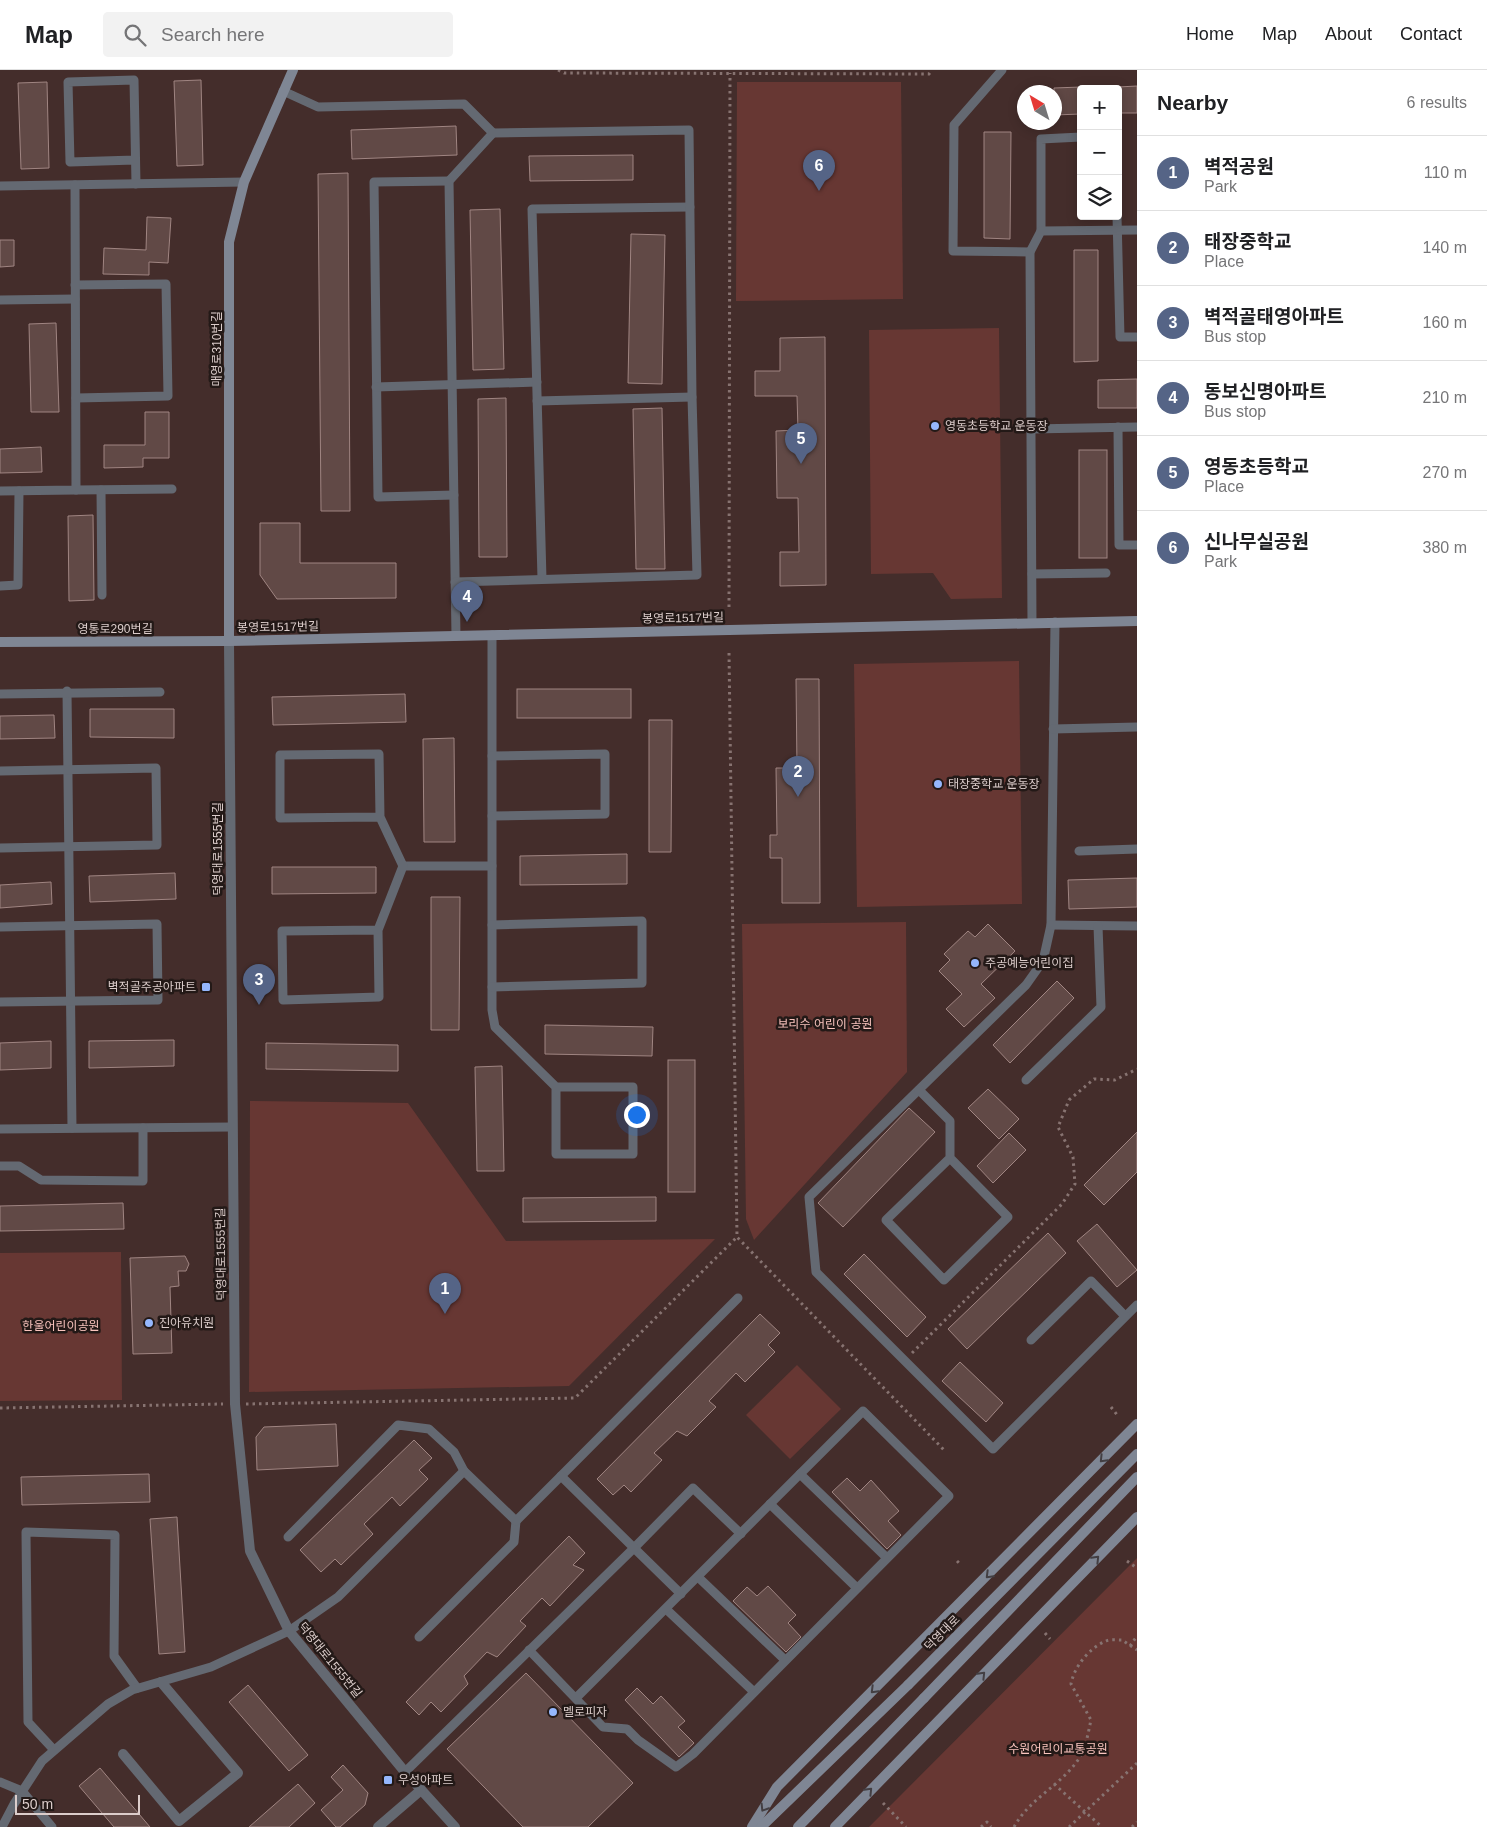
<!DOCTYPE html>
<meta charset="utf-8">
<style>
:root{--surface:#fff;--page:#f2f2f2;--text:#202124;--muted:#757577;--line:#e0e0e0;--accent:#556486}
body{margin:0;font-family:Helvetica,"Noto Sans KR",sans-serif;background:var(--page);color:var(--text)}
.controls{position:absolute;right:15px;top:15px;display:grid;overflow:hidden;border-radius:5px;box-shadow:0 2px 12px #0003}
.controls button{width:45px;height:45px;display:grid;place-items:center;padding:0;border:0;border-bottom:1px solid var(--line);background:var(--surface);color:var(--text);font:25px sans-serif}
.compass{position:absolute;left:1017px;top:15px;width:45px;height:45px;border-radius:50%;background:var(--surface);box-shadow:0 2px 12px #0003;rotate:322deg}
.scale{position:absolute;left:15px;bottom:12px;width:125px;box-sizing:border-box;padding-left:5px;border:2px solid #dccdcb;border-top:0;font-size:14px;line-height:18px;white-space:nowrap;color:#dccdcb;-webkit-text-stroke:4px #231917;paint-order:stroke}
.you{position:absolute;left:636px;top:1044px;width:18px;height:18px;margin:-12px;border:4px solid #fff;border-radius:50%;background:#1a73e8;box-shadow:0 0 0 8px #1a73e833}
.badge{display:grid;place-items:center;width:32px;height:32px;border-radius:50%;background:var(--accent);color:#fff;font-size:16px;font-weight:700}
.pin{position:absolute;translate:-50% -41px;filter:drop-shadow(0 1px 2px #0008)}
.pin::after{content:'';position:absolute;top:26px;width:18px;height:15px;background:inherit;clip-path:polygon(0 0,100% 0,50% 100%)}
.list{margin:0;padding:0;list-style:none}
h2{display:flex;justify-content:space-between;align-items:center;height:65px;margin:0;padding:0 20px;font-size:21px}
h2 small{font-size:16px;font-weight:400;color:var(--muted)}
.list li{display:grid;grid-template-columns:32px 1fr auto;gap:15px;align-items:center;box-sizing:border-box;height:75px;padding:0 20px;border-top:1px solid var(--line)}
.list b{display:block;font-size:19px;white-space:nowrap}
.list p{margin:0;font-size:16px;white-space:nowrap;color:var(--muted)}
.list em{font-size:16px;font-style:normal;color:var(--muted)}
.icon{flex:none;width:28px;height:28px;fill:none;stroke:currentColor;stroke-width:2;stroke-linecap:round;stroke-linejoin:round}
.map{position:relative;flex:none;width:1137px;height:1757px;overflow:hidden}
header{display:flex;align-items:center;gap:30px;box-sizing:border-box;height:70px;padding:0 25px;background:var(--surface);border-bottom:1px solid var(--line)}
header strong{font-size:24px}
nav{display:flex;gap:28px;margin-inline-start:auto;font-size:18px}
.search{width:350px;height:45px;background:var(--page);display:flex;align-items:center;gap:12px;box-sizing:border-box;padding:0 18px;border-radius:5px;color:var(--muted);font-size:19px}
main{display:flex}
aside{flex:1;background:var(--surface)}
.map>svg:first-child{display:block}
</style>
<header>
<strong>Map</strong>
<div class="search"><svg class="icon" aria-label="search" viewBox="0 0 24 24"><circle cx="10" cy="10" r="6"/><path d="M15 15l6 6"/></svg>Search here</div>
<nav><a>Home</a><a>Map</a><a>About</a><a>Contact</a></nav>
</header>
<main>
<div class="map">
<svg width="1137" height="1757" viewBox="0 0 1137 1757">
<rect width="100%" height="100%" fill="#442d2b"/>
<g fill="#673733">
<path d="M 737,12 L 901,12 L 903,229 L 736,231 Z"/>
<path d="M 999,258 L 1002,528 L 951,529 L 933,503 L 871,504 L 869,260 Z"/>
<path d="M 1019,591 L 1022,834 L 857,837 L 854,594 Z"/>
<path d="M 906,852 L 907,1002 L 754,1170 L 746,1149 L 742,854 Z"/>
<path d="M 250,1031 L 408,1033 L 506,1171 L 715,1169 L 569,1316 L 249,1322 Z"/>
<path d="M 121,1182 L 122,1330 L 0,1331 L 0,1183 Z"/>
<path d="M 797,1295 L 841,1339 L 790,1389 L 746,1345 Z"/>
<path d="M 1137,1488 L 1137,1757 L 869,1757 L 887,1739 Z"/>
</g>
<g fill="#614946" stroke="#a08582">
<path d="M 201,10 L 203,95 L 177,96 L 174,11 Z"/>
<path d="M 47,12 L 49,98 L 21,99 L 18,13 Z"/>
<path d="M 1137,16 L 1137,43 L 1118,43 L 1118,17 Z"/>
<path d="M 1081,17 L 1081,44 L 1054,45 L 1054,18 Z"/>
<path d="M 456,56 L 457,85 L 352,89 L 351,60 Z"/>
<path d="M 984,62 L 1011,62 L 1010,169 L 984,168 Z"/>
<path d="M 633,85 L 633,110 L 530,111 L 529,86 Z"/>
<path d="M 348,103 L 350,441 L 321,441 L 318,104 Z"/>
<path d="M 500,139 L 504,299 L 473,300 L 470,140 Z"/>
<path d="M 147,147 L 171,148 L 168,193 L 149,192 L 149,205 L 103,204 L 104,178 L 146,180 Z"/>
<path d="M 631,164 L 665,165 L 662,314 L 628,313 Z"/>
<path d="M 0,170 L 14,170 L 14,196 L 0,197 Z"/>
<path d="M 1074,180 L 1098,180 L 1098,291 L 1074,292 Z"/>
<path d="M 56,253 L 59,342 L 31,342 L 29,254 Z"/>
<path d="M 825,267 L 826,515 L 780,516 L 780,482 L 799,482 L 798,428 L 777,428 L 776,361 L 798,360 L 797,326 L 755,326 L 755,301 L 780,301 L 780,268 Z"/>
<path d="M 1137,309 L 1137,338 L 1098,338 L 1098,310 Z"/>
<path d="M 506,328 L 507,487 L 479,487 L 478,329 Z"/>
<path d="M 662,338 L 665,499 L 636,499 L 633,339 Z"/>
<path d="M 145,342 L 169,342 L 169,388 L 143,388 L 143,397 L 104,398 L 104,375 L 145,375 Z"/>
<path d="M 41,377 L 42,402 L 0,403 L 0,379 Z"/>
<rect x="1079" y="380" width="28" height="108"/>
<path d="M 93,445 L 94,530 L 69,531 L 68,446 Z"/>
<path d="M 260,453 L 300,453 L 300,493 L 396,493 L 396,528 L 277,529 L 260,505 Z"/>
<path d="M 796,609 L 819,609 L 820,833 L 782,833 L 782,788 L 770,788 L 770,765 L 777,765 L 776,698 L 797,698 Z"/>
<rect x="517" y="619" width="114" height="29"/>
<path d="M 405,624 L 406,652 L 273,655 L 272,627 Z"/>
<path d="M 90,639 L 174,639 L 174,668 L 90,667 Z"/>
<path d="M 54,645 L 55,668 L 0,669 L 0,646 Z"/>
<path d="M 649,650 L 672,650 L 671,782 L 649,782 Z"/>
<path d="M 454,668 L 455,772 L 424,772 L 423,669 Z"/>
<path d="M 627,784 L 627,814 L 520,815 L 520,786 Z"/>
<path d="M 272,797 L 376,797 L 376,823 L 272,824 Z"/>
<path d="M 175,803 L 176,829 L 90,832 L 89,806 Z"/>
<path d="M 1137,808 L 1137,837 L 1069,839 L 1068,810 Z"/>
<path d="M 51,812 L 52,834 L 0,838 L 0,815 Z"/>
<path d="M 431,827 L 460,827 L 459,960 L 431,960 Z"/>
<path d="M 988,854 L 1015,881 L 981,914 L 995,928 L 964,957 L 946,939 L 962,924 L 939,901 L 950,890 L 944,884 L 968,861 L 975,867 Z"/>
<path d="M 1057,911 L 1074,928 L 1010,993 L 993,975 Z"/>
<path d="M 545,955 L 653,957 L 652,986 L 545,984 Z"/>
<path d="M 174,970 L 174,996 L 89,998 L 89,971 Z"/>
<path d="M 51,971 L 51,998 L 0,1000 L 0,973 Z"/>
<path d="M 266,973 L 398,975 L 398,1001 L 266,999 Z"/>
<rect x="668" y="990" width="27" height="132"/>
<path d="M 502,996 L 504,1101 L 477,1101 L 475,997 Z"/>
<path d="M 988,1019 L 1019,1049 L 999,1069 L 968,1038 Z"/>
<path d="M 909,1038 L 935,1062 L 843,1157 L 818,1133 Z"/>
<path d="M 1137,1062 L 1137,1102 L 1104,1135 L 1084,1115 Z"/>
<path d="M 1009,1063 L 1026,1080 L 993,1113 L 977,1096 Z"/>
<path d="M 656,1127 L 656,1151 L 523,1152 L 523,1128 Z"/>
<path d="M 123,1133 L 124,1159 L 0,1161 L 0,1136 Z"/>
<path d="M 1097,1154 L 1137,1200 L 1117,1217 L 1077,1171 Z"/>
<path d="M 1048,1163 L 1066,1183 L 967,1279 L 948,1259 Z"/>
<path d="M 864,1184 L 926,1247 L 907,1267 L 844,1204 Z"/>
<path d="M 185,1186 L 189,1194 L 186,1201 L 178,1201 L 179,1216 L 170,1217 L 172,1283 L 133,1284 L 130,1188 Z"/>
<path d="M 760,1244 L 780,1263 L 768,1275 L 775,1282 L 745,1312 L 736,1303 L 709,1331 L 716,1337 L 687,1366 L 677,1361 L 654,1383 L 662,1390 L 631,1422 L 624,1415 L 613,1425 L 597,1409 Z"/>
<path d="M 960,1292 L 1003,1333 L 986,1352 L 942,1311 Z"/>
<path d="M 336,1354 L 338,1396 L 257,1400 L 256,1367 L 264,1357 Z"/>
<path d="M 414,1370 L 432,1388 L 419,1400 L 428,1409 L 400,1436 L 392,1427 L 364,1454 L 373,1464 L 341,1495 L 335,1489 L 321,1502 L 300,1480 Z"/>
<path d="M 149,1404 L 150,1432 L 22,1435 L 21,1407 Z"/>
<path d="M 847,1408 L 860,1421 L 871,1410 L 899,1441 L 888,1451 L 901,1465 L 887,1479 L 832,1422 Z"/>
<path d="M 177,1447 L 185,1582 L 159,1584 L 150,1449 Z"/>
<path d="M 569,1466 L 585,1483 L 573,1495 L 584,1500 L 550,1536 L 542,1528 L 520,1551 L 526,1556 L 497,1587 L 487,1582 L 464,1606 L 468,1614 L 441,1642 L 431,1632 L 419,1645 L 406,1632 Z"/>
<path d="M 768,1516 L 796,1545 L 788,1553 L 801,1567 L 786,1582 L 733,1531 L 747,1517 L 757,1526 Z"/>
<path d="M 526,1603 L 633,1713 L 588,1757 L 523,1757 L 447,1679 Z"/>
<path d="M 248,1615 L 308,1685 L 289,1701 L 229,1632 Z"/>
<path d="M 637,1618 L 653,1634 L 661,1626 L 685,1651 L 678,1657 L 694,1673 L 679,1687 L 625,1630 Z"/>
<path d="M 343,1695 L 368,1723 L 365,1735 L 340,1757 L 336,1757 L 321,1740 L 343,1720 L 331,1707 Z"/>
<path d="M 100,1698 L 150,1757 L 114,1757 L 79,1716 Z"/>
<path d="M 298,1714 L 315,1733 L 289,1757 L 249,1757 Z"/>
</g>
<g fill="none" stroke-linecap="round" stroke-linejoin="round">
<g stroke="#877371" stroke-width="3" stroke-dasharray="2.5 4" stroke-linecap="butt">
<path d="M 558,0 L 564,3 L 929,4 L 932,0"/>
<path d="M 729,537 L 730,3"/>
<path d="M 729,583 L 737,1167 L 945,1381"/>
<path d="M 912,1283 L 1062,1134 L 1075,1114 L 1073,1087 L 1058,1057 L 1069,1030 L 1094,1009 L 1115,1010 L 1137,999"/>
<path d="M 246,1334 L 575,1328 L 737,1167"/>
<path d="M 1111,1337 L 1118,1346"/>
<path d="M 0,1338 L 223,1334"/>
<path d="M 957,1491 L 961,1495"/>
<path d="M 1127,1491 L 1137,1498"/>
<path d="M 1045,1563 L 1050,1569"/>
<path d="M 1130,1576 L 1137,1566"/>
<path d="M 1054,1714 L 1102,1757"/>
<path d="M 883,1733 L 906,1757"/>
<path d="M 981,1757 L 987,1752 L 991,1757"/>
<path d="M 1014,1757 C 1029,1729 1060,1716 1078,1690 C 1086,1679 1088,1663 1091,1650 L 1071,1614 C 1074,1597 1089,1578 1106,1571 C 1110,1569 1117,1570 1122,1570 L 1137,1580"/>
<path d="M 1069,1757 L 1137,1693"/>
<path d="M 1132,1757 L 1137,1752"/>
</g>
<g stroke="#646972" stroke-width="9">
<path d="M 1002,0 L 954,55 L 953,181 L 1030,182"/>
<path d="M 283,21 L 318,37 L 464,34 L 493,63 L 449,111 L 456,566"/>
<path d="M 135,90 L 70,92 L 68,12 L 134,10 L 136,114"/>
<path d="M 449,111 L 374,112 L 378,427 L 454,425"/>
<path d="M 0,116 L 244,112"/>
<path d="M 1117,146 L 1120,267 L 1137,267"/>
<path d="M 1041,161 L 1041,69 L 1081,67"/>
<path d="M 75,215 L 166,214 L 168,326 L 76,328"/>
<path d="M 0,230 L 75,229"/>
<path d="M 376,317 L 537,312"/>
<path d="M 537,331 L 692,327"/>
<path d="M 1118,357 L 1119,475 L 1137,475"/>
<path d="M 1032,359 L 1137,357"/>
<path d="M 76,420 L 172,419"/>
<path d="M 101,420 L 102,525"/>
<path d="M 0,421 L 76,420 L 75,115"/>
<path d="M 1032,504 L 1106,503"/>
<path d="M 542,509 L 532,139 L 690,137"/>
<path d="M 455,512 L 697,505 L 692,327 L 689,60 L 493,63"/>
<path d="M 0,516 L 18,515 L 19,421"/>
<path d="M 1055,552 L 1051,855 L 1043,891 L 1026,915 L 809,1127 L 816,1202 L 993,1379 L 1137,1235"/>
<path d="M 1032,553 L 1030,182 L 1041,161 L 1137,160"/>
<path d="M 492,565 L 492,940 L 495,957 L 556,1017 L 633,1017 L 633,1084 L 556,1084 L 556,1017"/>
<path d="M 67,621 L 72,1058"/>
<path d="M 0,624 L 160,622"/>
<path d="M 1053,659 L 1137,657"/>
<path d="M 0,701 L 156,698 L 157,775 L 0,778"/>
<path d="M 492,746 L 605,744 L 605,684 L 492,686"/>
<path d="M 1079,781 L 1137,779"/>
<path d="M 403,796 L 492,796"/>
<path d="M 1051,855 L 1137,856"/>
<path d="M 0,857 L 157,854 L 158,930 L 0,932"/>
<path d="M 378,860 L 282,861 L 283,930 L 379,927 L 378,860 L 403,796 L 380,747 L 379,684 L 280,685 L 280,748 L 380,747"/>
<path d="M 492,917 L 642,913 L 642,851 L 492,855"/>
<path d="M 1026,1010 L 1101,937 L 1098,856"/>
<path d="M 919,1020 L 950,1051 L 950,1088 L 886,1150 L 944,1210 L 1008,1147 L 950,1088"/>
<path d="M 0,1059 L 232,1057"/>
<path d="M 0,1096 L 19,1096 L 41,1110 L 143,1111 L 143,1058"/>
<path d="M 1031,1270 L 1091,1211 L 1125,1246"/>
<path d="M 800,1404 L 886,1487"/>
<path d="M 561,1406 L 738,1228"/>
<path d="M 770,1434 L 857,1518"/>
<path d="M 288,1467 L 398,1355 L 429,1359 L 454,1382 L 464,1401"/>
<path d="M 698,1507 L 785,1590"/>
<path d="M 681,1524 L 634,1478 L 693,1418 L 741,1464"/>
<path d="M 666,1539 L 754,1622"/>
<path d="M 419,1567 L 514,1472 L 516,1451"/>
<path d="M 529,1580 L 603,1657 L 627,1659 L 638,1670 L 676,1697 L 693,1684 L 949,1426 L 863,1341 L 576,1628"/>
<path d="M 54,1680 L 28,1652 L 26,1462 L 115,1465 L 114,1586 L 137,1618"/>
<path d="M 0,1712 L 22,1721 L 52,1757"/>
<path d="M 2,1757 L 14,1734 L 42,1691 L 108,1634 L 132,1620 L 211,1597 L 289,1561 L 338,1527 L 464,1401 L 516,1451 L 561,1406 L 634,1478 L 405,1702"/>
</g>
<g stroke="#646972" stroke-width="10">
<path d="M 229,571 L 235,1334 L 250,1481 L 289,1561 L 405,1702 L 455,1757"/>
<path d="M 123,1684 L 179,1751 L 238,1703 L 161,1612"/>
<path d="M 378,1757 L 421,1720"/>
</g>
<g stroke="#7f8694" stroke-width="10">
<path d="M 229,571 L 229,172 L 244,112 L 293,0"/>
<path d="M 0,572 L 229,571 L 1137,551"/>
<path d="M 752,1757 L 777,1717 L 1137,1354"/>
<path d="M 761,1757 L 908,1615"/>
<path d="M 798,1757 L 924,1628"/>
<path d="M 835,1757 L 1137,1447"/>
</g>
<g stroke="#7f8694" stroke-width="10">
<path d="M 908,1615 L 1137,1384"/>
<path d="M 924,1628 L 1137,1407"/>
</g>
</g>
<defs><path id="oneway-chevron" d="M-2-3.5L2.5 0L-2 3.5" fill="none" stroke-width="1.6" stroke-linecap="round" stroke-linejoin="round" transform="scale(1.25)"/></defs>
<g stroke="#433f43">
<use href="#oneway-chevron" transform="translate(1103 1389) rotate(134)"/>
<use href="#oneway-chevron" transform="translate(1096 1489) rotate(-46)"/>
<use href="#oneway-chevron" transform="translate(989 1505) rotate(135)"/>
<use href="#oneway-chevron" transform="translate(982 1605) rotate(-46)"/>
<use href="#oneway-chevron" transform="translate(874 1620) rotate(135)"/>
<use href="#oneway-chevron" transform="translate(869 1721) rotate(-46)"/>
<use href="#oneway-chevron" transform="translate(764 1738) rotate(122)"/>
</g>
<g fill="#95b7fd" stroke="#231917" stroke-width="2">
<circle cx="935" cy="356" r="5"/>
<circle cx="938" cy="714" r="5"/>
<circle cx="975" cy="893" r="5"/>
<rect x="201" y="912" width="10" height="10" rx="2.5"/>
<circle cx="149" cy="1253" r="5"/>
<circle cx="553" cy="1642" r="5"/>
<rect x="383" y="1705" width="10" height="10" rx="2.5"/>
</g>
<g text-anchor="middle" stroke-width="5" stroke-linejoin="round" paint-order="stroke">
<g font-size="12" fill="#dccdcb" stroke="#231917">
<text transform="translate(217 279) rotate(-90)" y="4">매영로310번길</text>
<text transform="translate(683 548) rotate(-1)" y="4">봉영로1517번길</text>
<text transform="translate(278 557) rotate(-1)" y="4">봉영로1517번길</text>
<text x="115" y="563">영통로290번길</text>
<text transform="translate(218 779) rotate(-90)" y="4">덕영대로1555번길</text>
<text transform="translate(221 1184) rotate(-91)" y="4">덕영대로1555번길</text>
<text transform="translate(942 1563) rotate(-45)" y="4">덕영대로</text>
<text transform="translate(330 1590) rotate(51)" y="4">덕영대로1555번길</text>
</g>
<g font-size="12" fill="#dccdcb" stroke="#231917" text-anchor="start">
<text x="945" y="360">영동초등학교 운동장</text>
<text x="948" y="718">태장중학교 운동장</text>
<text x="985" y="897">주공예능어린이집</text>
<text x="196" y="921" text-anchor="end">벽적골주공아파트</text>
<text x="159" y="1257">진아유치원</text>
<text x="563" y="1646">멜로피자</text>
<text x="398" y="1714">우성아파트</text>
</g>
<g font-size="12" fill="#fac4be" stroke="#231917">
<text x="825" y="958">보리수 어린이 공원</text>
<text x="61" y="1260">한울어린이공원</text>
<text x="1058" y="1683">수원어린이교통공원</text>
</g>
</g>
</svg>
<div class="controls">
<button>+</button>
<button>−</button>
<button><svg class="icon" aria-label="layers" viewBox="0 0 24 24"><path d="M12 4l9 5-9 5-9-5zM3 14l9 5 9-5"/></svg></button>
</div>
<svg class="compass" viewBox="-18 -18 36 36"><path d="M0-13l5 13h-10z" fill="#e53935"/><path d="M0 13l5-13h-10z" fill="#757577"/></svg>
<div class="scale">50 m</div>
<div class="you"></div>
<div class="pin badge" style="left:445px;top:1244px">1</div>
<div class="pin badge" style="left:798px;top:727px">2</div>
<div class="pin badge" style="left:259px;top:935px">3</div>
<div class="pin badge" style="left:467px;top:552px">4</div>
<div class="pin badge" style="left:801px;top:394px">5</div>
<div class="pin badge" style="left:819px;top:121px">6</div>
</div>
<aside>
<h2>Nearby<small>6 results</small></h2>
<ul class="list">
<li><span class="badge">1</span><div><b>벽적공원</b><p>Park</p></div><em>110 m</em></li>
<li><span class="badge">2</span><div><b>태장중학교</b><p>Place</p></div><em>140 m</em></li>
<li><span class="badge">3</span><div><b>벽적골태영아파트</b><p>Bus stop</p></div><em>160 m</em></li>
<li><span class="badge">4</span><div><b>동보신명아파트</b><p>Bus stop</p></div><em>210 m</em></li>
<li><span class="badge">5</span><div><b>영동초등학교</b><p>Place</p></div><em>270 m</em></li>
<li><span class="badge">6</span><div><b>신나무실공원</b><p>Park</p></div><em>380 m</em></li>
</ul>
</aside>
</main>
